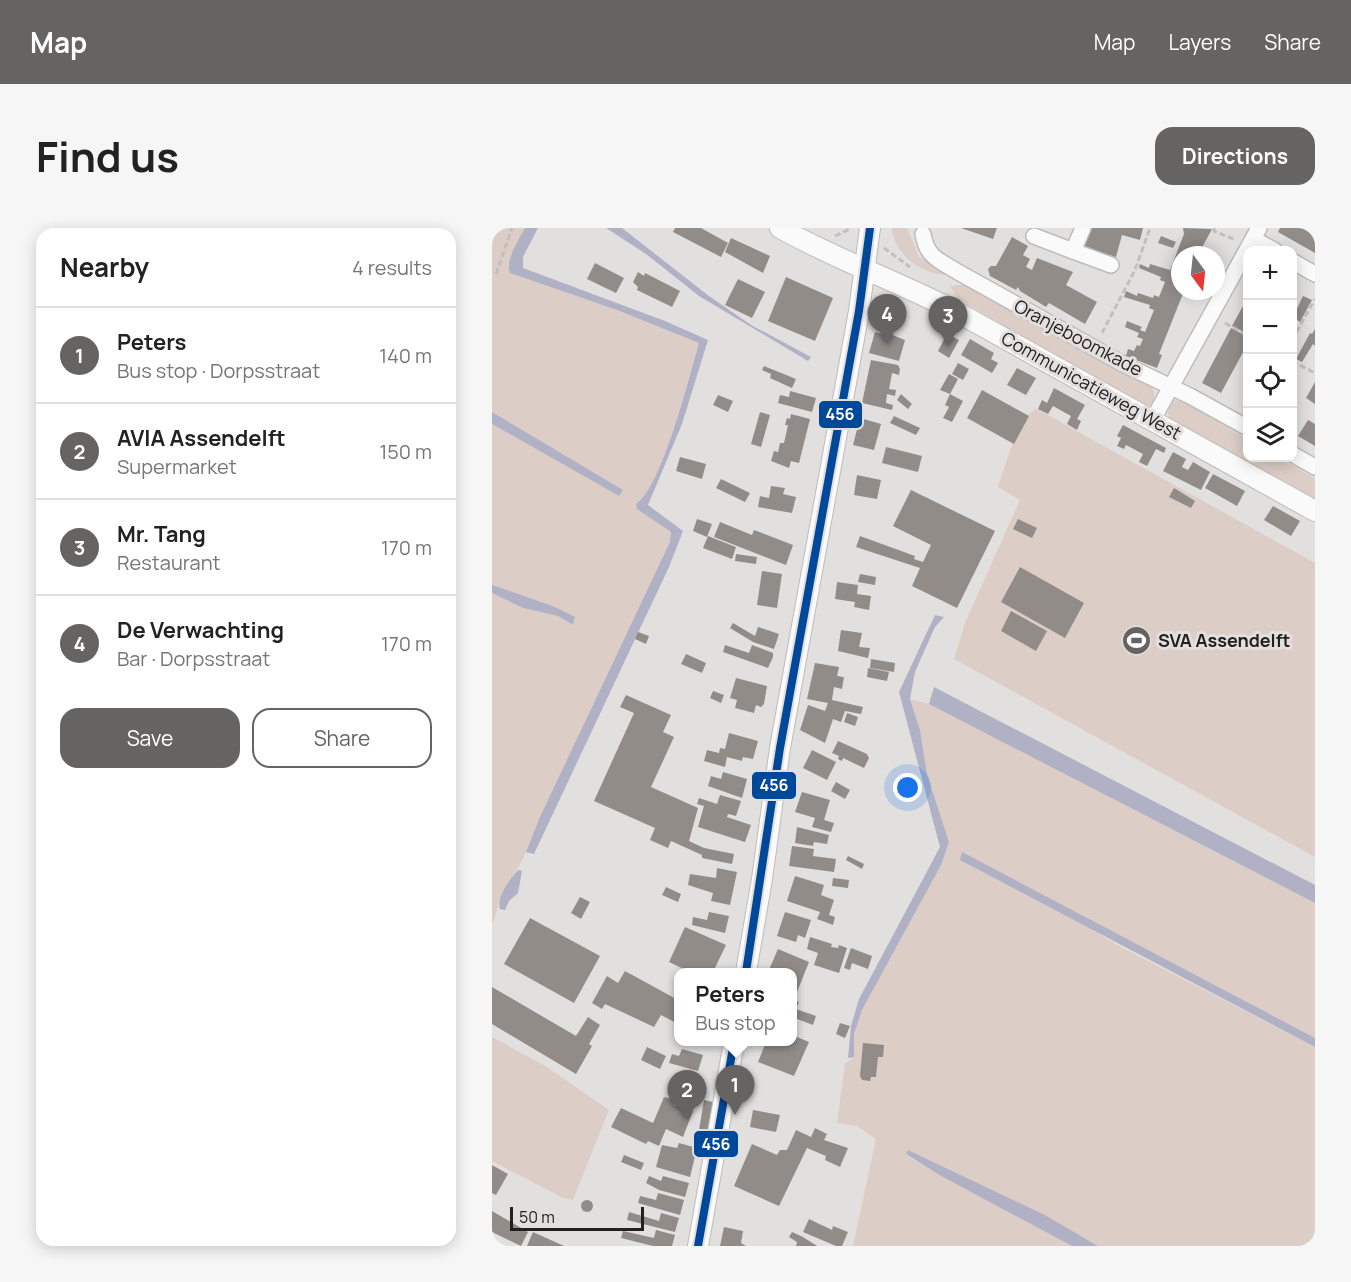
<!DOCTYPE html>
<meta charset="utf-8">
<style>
:root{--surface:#fff;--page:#f6f6f6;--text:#222;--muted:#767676;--line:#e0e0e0;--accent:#656463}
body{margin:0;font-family:Manrope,sans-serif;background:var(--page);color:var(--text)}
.controls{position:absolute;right:18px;top:18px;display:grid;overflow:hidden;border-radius:12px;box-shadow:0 3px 15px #0003}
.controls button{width:54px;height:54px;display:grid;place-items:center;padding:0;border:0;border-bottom:2px solid var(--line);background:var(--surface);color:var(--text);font:30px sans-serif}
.compass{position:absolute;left:679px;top:18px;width:54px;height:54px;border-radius:50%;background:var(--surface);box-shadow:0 3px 15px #0003;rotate:165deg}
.scale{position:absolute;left:18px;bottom:15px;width:134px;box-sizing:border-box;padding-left:6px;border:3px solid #222120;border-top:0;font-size:16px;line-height:21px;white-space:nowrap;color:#222120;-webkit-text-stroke:4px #e3dfde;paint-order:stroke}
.you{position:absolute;left:416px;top:560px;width:21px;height:21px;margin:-15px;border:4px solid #fff;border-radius:50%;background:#1a73e8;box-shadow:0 0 0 9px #1a73e833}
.badge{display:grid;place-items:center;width:39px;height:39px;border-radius:50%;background:var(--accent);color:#fff;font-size:20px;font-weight:700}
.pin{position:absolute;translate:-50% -50px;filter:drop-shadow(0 2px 3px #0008)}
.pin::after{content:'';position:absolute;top:32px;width:21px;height:18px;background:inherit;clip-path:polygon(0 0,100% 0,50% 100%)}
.popup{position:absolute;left:182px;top:740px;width:123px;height:78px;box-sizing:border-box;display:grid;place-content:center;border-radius:12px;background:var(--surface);filter:drop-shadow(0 2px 4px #0005);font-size:20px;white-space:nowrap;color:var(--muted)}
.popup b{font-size:22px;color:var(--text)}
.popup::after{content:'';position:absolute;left:50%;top:100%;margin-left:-12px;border:12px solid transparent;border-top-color:var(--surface)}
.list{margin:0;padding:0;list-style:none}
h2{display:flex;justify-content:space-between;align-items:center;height:78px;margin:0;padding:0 24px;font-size:26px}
h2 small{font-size:20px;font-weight:400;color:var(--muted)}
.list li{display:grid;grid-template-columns:39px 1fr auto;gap:18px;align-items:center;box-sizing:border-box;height:96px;padding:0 24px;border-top:2px solid var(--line)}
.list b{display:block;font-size:22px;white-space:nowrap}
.list p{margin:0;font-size:20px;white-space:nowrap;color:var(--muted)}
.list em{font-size:20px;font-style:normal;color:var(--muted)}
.actions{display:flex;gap:12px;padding:18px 24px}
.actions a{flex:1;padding:14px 0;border:2px solid var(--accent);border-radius:18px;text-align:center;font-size:21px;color:var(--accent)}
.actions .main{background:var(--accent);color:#fff}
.icon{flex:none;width:33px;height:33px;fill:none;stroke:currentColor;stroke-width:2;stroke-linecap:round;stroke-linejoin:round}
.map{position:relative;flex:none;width:823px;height:1018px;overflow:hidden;border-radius:18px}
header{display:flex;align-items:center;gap:36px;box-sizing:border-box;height:84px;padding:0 30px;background:var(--accent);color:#fff}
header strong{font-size:28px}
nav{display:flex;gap:33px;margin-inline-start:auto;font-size:21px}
.intro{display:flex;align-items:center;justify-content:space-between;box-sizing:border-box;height:144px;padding:0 36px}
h1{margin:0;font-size:42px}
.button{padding:15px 27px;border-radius:18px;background:var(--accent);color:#fff;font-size:21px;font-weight:700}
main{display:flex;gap:36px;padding:0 36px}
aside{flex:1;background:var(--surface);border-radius:18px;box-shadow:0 3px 15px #0003}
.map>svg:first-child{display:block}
</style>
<header>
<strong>Map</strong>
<nav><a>Map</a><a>Layers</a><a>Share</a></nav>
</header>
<div class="intro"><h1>Find us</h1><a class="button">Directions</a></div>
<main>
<aside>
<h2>Nearby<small>4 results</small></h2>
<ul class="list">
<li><span class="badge">1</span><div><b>Peters</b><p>Bus stop · Dorpsstraat</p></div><em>140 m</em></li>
<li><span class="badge">2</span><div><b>AVIA Assendelft</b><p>Supermarket</p></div><em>150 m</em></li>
<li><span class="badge">3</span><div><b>Mr. Tang</b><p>Restaurant</p></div><em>170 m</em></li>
<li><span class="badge">4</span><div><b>De Verwachting</b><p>Bar · Dorpsstraat</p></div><em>170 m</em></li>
</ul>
<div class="actions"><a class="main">Save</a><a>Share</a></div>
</aside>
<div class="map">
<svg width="823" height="1018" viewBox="0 0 823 1018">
<rect width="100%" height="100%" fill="#e2e0df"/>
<g fill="#dccdc6">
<path d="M 0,0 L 33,0 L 19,28 L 18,45 L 125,82 L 207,115 C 196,150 171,256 144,276 L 145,281 L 179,304 L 179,314 C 129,417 80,520 34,624 C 27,641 15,654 8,672 C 5,680 5,686 0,696 L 0,365 L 31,380 L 66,388 L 81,397 L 83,390 L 0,357 L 0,196 L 127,268 L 131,262 L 0,184 Z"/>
<path d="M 400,0 L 415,0 L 427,29 L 461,47 C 434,49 402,29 400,0 Z"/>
<path d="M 476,56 L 656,155 L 662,163 L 662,173 L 654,180 L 528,111 L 511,97 L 465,70 L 458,58 Z"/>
<path d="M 682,172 L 690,173 L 755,211 L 756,230 L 787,230 L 823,250 L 823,274 L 677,192 L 676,183 Z"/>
<path d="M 545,181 L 823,335 L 823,629 L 462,431 L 473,395 L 528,272 L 506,259 C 512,242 528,184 545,181 Z"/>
<path d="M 418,471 L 437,476 L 823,675 L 823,810 L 471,625 L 629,719 L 823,819 L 823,1018 L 606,1018 L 553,987 L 416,922 L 414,927 L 449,948 L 580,1018 L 361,1018 L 384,911 L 365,898 L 345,895 L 353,836 L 362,829 L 362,806 L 370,782 L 449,637 L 457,614 L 435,546 L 428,502 Z"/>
<path d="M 0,809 L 55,839 L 117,882 L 81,972 L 69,969 L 0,933 Z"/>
</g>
<g fill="#b0b1c5">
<path d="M 33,0 L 46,0 L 31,29 L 31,40 L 173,93 L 216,112 L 190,196 L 156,277 L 191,303 L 177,339 L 42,626 L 34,624 L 48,589 L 178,314 L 179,304 L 145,281 L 144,276 C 170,259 197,149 207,115 L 125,82 L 18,45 C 13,31 27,12 33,0 Z"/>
<path d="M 114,0 L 130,0 L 217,68 L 259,97 L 319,129 L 316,133 L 207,68 L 154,26 Z"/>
<path d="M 0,184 L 131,262 L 127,268 L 0,196 Z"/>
<path d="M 0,357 L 63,379 L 83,389 L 81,397 L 66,388 L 31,380 L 0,365 Z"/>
<path d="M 443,387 L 452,389 L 443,399 L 423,444 L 418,471 L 428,502 L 435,546 L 457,614 L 449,637 L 370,782 L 362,806 L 362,829 L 356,830 L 359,798 L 367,771 L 448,619 L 407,464 Z"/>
<path d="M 442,459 L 823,657 L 823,675 L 437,476 Z"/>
<path d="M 470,624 L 823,810 L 823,819 L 468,632 Z"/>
<path d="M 26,642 L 30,643 L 26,665 L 17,673 L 13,682 L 8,681 C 4,670 18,651 26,642 Z"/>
<path d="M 416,922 L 553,987 L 606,1018 L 580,1018 L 449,948 L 414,926 Z"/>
</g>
<g fill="#928c89">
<path d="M 183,0 L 209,0 L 236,15 L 229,29 L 181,4 Z"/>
<path d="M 469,0 L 505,0 L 501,11 Z"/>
<path d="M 597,0 L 651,0 L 648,12 L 630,7 L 624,29 L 591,20 Z"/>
<path d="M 691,0 L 720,1 L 706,27 L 688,27 L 688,63 L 692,63 L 667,126 L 670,127 L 665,140 L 634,128 L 636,121 L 642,123 L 645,117 L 648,118 L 651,111 L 645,109 L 647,105 L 633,99 L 635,93 L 650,99 L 648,102 L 653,104 L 662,82 L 657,80 L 658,77 L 632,69 L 634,63 L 645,68 L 646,65 L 661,70 L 662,67 L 667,69 L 673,54 L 668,52 L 669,49 L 647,40 L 648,36 L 657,40 L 658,36 L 678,42 L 692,6 Z"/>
<path d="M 788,0 L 823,0 L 823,25 L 786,4 Z"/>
<path d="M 669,8 L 684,14 L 681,20 L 666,15 Z"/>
<path d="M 520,9 L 536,18 L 531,27 L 538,31 L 534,39 L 540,42 L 545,30 L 581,44 L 574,57 L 605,74 L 593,96 L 557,75 L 554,79 L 546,74 L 528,63 L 526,59 L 524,62 L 498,48 L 496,41 L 499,38 L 504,38 Z"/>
<path d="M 239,10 L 278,28 L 271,45 L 233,24 Z"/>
<path d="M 103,35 L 132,50 L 124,65 L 95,51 Z"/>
<path d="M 146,44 L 152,48 L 153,45 L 188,63 L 180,79 L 145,62 L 146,59 L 141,54 Z"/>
<path d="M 294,49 L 341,70 L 323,113 L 276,93 Z"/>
<path d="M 246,51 L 273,64 L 260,90 L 233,77 Z"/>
<path d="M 811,68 L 820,72 L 808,94 L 801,89 Z"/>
<path d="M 756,69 L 756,106 L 740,98 Z"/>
<path d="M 739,100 L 756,109 L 756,115 L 729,165 L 710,155 Z"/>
<path d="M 823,101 L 823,118 L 821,116 L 810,134 L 804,131 L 818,105 L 820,106 Z"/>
<path d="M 383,104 L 393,107 L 393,104 L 413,112 L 407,133 L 377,125 Z"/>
<path d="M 455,106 L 467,112 L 457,130 L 446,123 Z"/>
<path d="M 478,111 L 502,125 L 499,131 L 506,135 L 500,145 L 469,127 Z"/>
<path d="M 379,132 L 406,137 L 408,141 L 407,147 L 400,145 L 399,151 L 397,161 L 404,162 L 403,168 L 395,166 L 394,175 L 401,177 L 400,182 L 370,175 Z"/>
<path d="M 466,135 L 477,141 L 471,152 L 460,146 Z"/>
<path d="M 272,138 L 304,151 L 300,160 L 278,150 L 279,146 L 270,142 Z"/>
<path d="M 525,140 L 544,150 L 534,167 L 515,157 Z"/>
<path d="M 457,146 L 466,151 L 458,166 L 448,162 Z"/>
<path d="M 823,154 L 823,176 L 814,170 Z"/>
<path d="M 562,160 L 593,177 L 585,191 L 589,193 L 585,202 L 575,196 L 579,188 L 561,178 L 556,186 L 546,181 L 550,172 L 555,175 Z"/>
<path d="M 490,162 L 537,188 L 522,216 L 475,190 Z"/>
<path d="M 298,163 L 324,170 L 320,184 L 286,175 L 288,167 L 297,169 Z"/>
<path d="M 409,166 L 420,176 L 416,181 L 405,172 Z"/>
<path d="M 458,166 L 471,173 L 460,194 L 451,190 L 457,179 L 453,177 Z"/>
<path d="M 226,167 L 241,173 L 236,184 L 221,177 Z"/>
<path d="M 268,184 L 278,187 L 269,219 L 259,216 Z"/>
<path d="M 299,186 L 318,191 L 307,235 L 299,233 L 297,240 L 279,233 L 282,223 L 286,224 L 288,215 L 292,215 L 296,197 L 293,197 L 295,190 L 298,191 Z"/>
<path d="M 402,188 L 428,200 L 424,207 L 398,195 Z"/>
<path d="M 368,190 L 389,196 L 382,222 L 361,217 Z"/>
<path d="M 816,192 L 823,196 L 823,218 L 806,208 Z"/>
<path d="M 631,197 L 674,220 L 672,225 L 664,221 L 655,238 L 647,234 L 651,226 L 634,217 L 632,221 L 625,218 L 629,210 L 625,208 Z"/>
<path d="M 394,219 L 430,228 L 426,244 L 390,235 Z"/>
<path d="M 681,224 L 694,231 L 690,239 L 696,242 L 701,234 L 718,244 L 709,262 L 671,243 Z"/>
<path d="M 188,229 L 214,236 L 210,251 L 184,243 Z"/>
<path d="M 721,246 L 753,263 L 745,278 L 713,260 Z"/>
<path d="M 365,247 L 389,252 L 385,271 L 362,267 Z"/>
<path d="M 229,251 L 258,265 L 253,274 L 224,260 Z"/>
<path d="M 279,258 L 293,260 L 291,266 L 304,269 L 300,285 L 266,279 L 268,268 L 277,270 Z"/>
<path d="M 682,260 L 703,273 L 699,280 L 677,269 Z"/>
<path d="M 419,262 L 503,303 L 465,380 L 420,358 L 428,340 L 364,319 L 368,308 L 423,328 L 422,331 L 431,334 L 439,317 L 401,298 Z"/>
<path d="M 781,278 L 808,293 L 799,308 L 772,292 Z"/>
<path d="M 205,291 L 220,296 L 215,309 L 201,303 Z"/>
<path d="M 526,291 L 545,300 L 540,310 L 521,301 Z"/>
<path d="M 228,294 L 260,307 L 262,302 L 301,317 L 294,337 L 222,309 Z"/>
<path d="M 216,308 L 244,319 L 240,331 L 211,320 Z"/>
<path d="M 244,326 L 265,329 L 264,336 L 243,333 Z"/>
<path d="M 528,339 L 592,375 L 573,410 L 509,374 Z"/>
<path d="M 270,343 L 290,346 L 285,380 L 265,377 Z"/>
<path d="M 368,346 L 384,349 L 383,357 L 366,354 Z"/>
<path d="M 345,354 L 366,357 L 365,366 L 379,368 L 377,382 L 362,379 L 363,374 L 343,371 Z"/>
<path d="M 519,383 L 555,403 L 544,423 L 509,403 Z"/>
<path d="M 241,395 L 263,408 L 266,399 L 287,406 L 282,421 L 261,414 L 238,400 Z"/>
<path d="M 349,402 L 370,405 L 367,419 L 378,420 L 376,430 L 346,423 Z"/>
<path d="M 146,404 L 157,408 L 154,416 L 143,411 Z"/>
<path d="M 233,417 L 257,425 L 260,417 L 281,425 L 281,429 L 276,440 L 231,424 Z"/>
<path d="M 194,426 L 214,435 L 210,445 L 189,436 Z"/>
<path d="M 379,431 L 403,435 L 402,444 L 378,440 Z"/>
<path d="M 323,435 L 347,439 L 345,448 L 352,449 L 350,461 L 342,459 L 340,472 L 371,479 L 369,486 L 353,483 L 349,494 L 341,491 L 333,515 L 308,502 L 316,477 L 333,483 L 336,475 L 315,471 Z"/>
<path d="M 376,440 L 397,444 L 395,453 L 375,449 Z"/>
<path d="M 244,450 L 275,458 L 272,476 L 269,479 L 264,477 L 262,485 L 243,480 L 245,472 L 238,470 Z"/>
<path d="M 221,463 L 232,467 L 229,475 L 218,470 Z"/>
<path d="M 134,467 L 179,487 L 171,504 L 182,509 L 159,559 L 206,580 L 197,613 L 212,620 L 242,626 L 240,636 L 210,630 L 210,627 L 179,613 L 176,620 L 158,612 L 163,600 L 102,573 L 142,485 L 128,479 Z"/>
<path d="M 355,485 L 366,489 L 363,498 L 352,494 Z"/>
<path d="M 237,505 L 266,513 L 261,531 L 251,529 L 250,533 L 235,529 L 233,539 L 212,533 L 215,522 L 227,525 L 228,520 L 233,521 Z"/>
<path d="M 346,513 L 375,526 L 377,530 L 372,540 L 351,530 L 350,533 L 346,531 L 347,528 L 340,525 Z"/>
<path d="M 320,522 L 344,534 L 335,552 L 311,540 Z"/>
<path d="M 231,544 L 255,551 L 250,570 L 216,558 L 219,548 L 229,551 Z"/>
<path d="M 344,554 L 358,562 L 353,571 L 339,563 Z"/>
<path d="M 310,564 L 338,572 L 332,592 L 342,595 L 339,604 L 320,599 L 323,590 L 303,584 Z"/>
<path d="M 228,567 L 249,573 L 244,588 L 236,586 L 235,589 L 259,597 L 253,614 L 206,599 L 212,578 L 205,576 L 207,570 L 225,576 Z"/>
<path d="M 305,599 L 337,607 L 335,616 L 322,614 L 321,618 L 303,615 Z"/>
<path d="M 300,618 L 322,621 L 321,628 L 344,631 L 342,644 L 297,638 Z"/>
<path d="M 356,628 L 372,636 L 370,641 L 354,632 Z"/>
<path d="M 225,640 L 245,644 L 238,677 L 219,673 L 221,665 L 196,657 L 198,646 L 224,650 Z"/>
<path d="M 303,648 L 332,657 L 329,667 L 342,672 L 337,687 L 343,689 L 341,697 L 325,691 L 328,684 L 295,673 Z"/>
<path d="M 341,650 L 357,652 L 356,660 L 340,658 Z"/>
<path d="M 174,659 L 189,666 L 186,674 L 170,667 Z"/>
<path d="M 88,669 L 98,674 L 89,691 L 79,685 Z"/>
<path d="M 217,684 L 237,688 L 233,705 L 200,697 L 201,689 L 215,692 Z"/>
<path d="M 293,684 L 319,692 L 313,710 L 306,707 L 304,714 L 285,708 Z"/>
<path d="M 38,690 L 108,728 L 82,775 L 12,736 Z"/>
<path d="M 193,699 L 234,717 L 221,744 L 198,744 L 177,734 Z"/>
<path d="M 318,709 L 340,716 L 339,719 L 346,720 L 347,717 L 355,720 L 347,745 L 322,737 L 326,725 L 315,721 Z"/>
<path d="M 359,720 L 380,728 L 376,741 L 360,735 L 358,742 L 352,740 Z"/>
<path d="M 286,721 L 317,734 L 303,769 L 300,768 L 300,744 L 276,744 Z"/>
<path d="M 133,743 L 186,772 L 186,796 L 169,787 L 162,799 L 113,776 L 110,781 L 100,775 L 115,748 L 126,755 Z"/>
<path d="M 0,759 L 84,808 L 96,789 L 108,797 L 97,816 L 100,818 L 84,846 L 0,796 Z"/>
<path d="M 300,771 L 307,774 L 304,781 L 324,788 L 321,797 L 300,789 Z"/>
<path d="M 348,795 L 358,798 L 353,810 L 344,806 Z"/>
<path d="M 300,807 L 317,814 L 302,848 L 266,834 L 274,814 L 300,814 Z"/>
<path d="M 371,815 L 392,817 L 391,829 L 386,829 L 384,849 L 379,849 L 378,853 L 370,852 L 368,848 Z"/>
<path d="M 155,819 L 174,828 L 168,841 L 149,832 Z"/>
<path d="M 190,821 L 211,827 L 206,843 L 177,835 L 180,826 L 187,828 Z"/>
<path d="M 172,869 L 183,872 L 182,877 L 201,883 L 191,909 L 174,901 L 167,918 L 156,913 L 154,916 L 119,899 L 129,880 L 161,895 Z"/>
<path d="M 212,872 L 221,874 L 215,909 L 206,908 Z"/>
<path d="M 261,882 L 288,887 L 284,904 L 258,899 Z"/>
<path d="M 323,900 L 335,906 L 332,912 L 356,920 L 348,939 L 333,932 L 334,928 L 315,920 L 287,978 L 242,958 L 260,916 L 285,927 L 288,922 L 295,922 L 304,902 L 319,909 Z"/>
<path d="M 187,915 L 205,920 L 198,949 L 164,939 L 170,917 L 185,920 Z"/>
<path d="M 132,927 L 152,935 L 149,942 L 129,934 Z"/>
<path d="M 0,937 L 16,946 L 4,967 L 0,965 Z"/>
<path d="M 157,948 L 169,953 L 171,948 L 197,955 L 193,969 L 167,962 L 154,955 Z"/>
<path d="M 166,965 L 192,972 L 188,987 L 146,975 L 148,968 L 164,972 Z"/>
<circle cx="95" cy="978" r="6"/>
<path d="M 0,983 L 36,1004 L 29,1018 L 0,1004 Z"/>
<path d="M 137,984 L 167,993 L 169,985 L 187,990 L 183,1004 L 135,992 Z"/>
<path d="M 317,991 L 340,1002 L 341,998 L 356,1004 L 350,1018 L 344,1018 L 311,1004 Z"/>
<path d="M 232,999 L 251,1003 L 249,1015 L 254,1018 L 228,1018 Z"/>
<path d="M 164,1002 L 183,1007 L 180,1018 L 161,1018 L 129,1010 L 131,1003 L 162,1010 Z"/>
<path d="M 41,1004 L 72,1018 L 35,1018 Z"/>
<path d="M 300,1004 L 311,1009 L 325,1018 L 304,1018 L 305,1014 L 297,1009 Z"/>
</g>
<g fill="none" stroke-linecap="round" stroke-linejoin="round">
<defs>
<g id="minor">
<path d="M 431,6 C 435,30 447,32 466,44 L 631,136 L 698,168 L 756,200"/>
<path d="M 542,8 L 581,23 L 591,0"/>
<path d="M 761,11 L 782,22"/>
<path d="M 581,23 L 619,37"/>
<path d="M 800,33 L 823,46"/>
<path d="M 660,193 L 767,0"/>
<path d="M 800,226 L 823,239"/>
</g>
<g id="tertiary">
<path d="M 288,0 C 345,32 407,54 465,84 L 823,283"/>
<path d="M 254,744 L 270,651 L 288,520 L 367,83 L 378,0"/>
<path d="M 206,1018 L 242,814"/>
</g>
</defs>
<use href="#minor" stroke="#bdbcbb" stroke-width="18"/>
<use href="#tertiary" stroke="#bdbcbb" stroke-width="22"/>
<g stroke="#c0c0c0" stroke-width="3" stroke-dasharray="6 3" stroke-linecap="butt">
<path d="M 722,0 L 722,3 L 744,12"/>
<path d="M 343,8 L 358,1"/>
<path d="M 392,20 L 418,39"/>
<path d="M 4,46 L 20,0"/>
<path d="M 387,81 L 398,72"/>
<path d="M 733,95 L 756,108"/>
<path d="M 610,105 L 643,42 L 658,0"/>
<path d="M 800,112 L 823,71"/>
<path d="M 800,133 L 823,145"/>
</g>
<use href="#minor" stroke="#fbfafa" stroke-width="15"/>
<use href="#tertiary" stroke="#fbfafa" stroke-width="20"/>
<defs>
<g id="bus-1">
<path d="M 254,744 L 288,520 L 367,83 L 378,0"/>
<path d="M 206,1018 L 242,814"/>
</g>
</defs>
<use href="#bus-1" stroke="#e3dfde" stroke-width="12"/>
<use href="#bus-1" stroke="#004899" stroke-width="8"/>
</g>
<defs>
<symbol id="stadium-disc" viewBox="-11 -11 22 22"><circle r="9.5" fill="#656463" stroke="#e3dfde"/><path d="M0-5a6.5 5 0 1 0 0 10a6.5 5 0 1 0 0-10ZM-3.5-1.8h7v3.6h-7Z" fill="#fff"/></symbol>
</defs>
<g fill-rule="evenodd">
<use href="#stadium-disc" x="628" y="396" width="33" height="33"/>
</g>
<g text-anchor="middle" stroke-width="6" stroke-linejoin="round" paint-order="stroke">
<g font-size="18" fill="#222120" stroke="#e3dfde">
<text transform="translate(586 110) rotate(28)" y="6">Oranjeboomkade</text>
<text transform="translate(599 158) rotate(29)" y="6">Communicatieweg West</text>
</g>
<g font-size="18" font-weight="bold" fill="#222120" stroke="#e3dfde" text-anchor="start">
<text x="666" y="419">SVA Assendelft</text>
</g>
</g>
<g stroke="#e3dfde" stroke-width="2">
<rect x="326" y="172" width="45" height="29" rx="6" fill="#004899"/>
<rect x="259" y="543" width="46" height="29" rx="6" fill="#004899"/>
<rect x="201" y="902" width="46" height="28" rx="6" fill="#004899"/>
</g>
<g font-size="16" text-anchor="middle" font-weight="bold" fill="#fff">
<text x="348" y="192">456</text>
<text x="282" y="563">456</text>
<text x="224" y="922">456</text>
</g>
</svg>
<div class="controls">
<button>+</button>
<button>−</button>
<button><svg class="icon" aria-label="locate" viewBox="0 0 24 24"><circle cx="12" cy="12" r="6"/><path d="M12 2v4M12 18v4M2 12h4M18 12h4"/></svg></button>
<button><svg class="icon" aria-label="layers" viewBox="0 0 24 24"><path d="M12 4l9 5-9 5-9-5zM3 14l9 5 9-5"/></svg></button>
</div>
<svg class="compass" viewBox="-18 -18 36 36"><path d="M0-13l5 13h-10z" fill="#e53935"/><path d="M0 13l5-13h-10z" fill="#767676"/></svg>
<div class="scale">50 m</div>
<div class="you"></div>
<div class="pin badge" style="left:243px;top:887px">1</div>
<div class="popup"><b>Peters</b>Bus stop</div>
<div class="pin badge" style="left:195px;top:892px">2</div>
<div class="pin badge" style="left:456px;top:118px">3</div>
<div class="pin badge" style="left:395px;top:116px">4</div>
</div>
</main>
